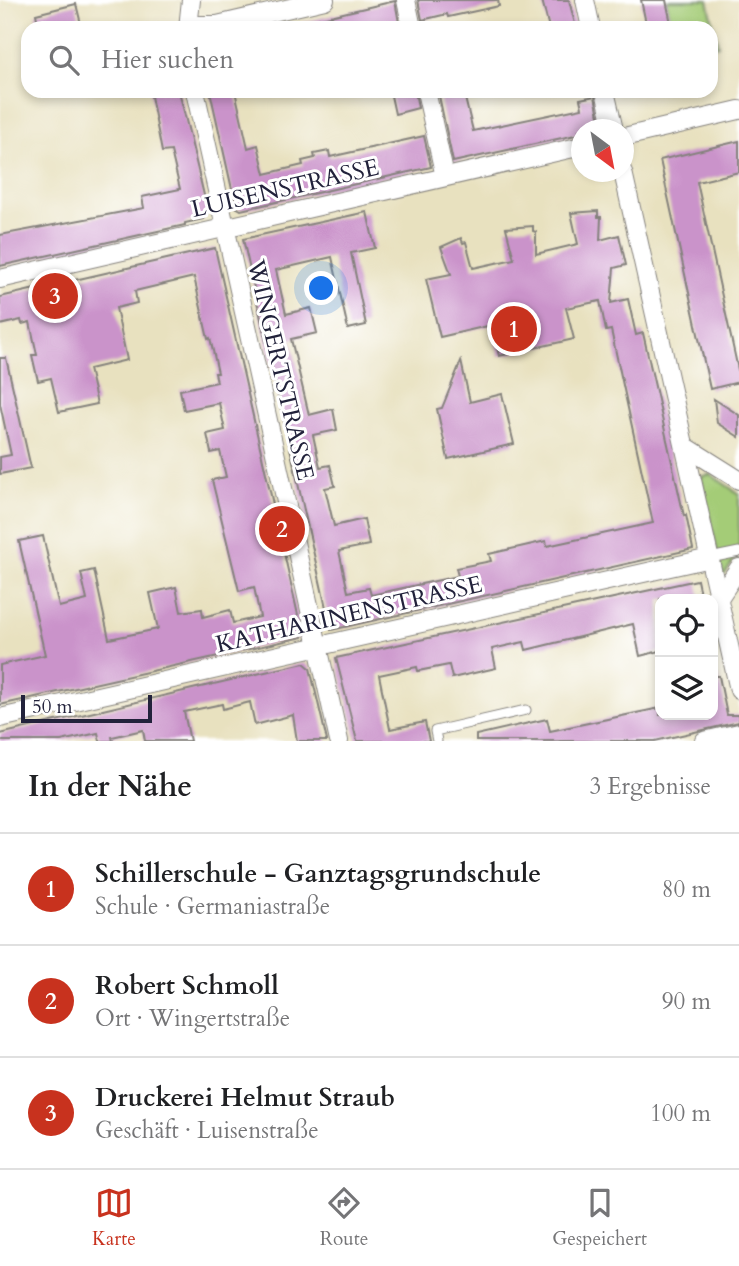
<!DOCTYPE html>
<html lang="de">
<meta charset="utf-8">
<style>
:root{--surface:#fff;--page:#f6f6f6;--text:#202124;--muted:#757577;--line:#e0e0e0;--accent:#c8321e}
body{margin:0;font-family:Cardo,serif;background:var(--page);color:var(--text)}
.controls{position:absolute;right:21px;bottom:21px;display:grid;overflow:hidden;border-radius:14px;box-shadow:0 4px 10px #0003}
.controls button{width:63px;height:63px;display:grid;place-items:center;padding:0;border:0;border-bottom:2px solid var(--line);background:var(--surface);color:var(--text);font:35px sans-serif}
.compass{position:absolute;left:571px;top:119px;width:63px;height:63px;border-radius:50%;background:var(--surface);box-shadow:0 4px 10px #0003;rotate:148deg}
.scale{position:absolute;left:21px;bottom:18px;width:131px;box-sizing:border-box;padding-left:7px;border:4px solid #22223b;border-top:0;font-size:19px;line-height:24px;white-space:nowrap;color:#22223b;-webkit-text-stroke:5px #fff;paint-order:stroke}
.you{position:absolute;left:322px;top:289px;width:24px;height:24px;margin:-18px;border:5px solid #fff;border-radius:50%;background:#1a73e8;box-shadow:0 0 0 10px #1a73e833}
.badge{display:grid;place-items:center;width:46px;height:46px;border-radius:50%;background:var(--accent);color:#fff;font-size:23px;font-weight:700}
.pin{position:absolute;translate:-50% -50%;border:4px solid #fff;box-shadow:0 2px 7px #0006}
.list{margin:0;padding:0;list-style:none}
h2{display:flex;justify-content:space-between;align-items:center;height:91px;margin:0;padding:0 28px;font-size:30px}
h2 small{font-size:23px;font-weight:400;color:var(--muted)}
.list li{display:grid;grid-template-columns:46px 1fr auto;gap:21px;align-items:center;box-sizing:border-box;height:112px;padding:0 28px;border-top:2px solid var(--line)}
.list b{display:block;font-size:26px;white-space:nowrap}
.list p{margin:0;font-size:23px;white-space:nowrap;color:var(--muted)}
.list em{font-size:23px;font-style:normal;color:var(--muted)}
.icon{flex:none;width:38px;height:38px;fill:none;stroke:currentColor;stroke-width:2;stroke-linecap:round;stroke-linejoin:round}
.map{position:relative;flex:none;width:739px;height:741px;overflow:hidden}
.search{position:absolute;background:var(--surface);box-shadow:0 4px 10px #0003;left:21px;right:21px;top:21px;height:77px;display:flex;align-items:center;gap:18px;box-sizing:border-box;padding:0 24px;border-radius:21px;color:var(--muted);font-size:26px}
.sheet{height:427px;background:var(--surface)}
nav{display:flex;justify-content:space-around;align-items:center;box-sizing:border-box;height:98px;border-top:2px solid var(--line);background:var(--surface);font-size:19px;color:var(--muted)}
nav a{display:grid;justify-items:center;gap:4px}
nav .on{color:var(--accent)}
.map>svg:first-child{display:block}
</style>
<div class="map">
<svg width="739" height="741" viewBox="0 0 739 741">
<rect width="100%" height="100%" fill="#fff"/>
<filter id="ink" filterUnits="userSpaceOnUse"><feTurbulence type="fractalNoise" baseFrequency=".0143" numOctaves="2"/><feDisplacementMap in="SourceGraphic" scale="14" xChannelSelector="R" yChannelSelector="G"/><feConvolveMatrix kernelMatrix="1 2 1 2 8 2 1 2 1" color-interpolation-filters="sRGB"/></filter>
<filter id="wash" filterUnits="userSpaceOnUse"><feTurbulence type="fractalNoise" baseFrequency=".00686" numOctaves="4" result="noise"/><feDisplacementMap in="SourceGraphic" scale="28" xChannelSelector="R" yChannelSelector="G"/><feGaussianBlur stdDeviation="1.57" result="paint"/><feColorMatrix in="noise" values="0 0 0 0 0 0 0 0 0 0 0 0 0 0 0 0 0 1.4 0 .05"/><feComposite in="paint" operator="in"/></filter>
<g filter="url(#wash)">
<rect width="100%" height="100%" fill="#e8e1bf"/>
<g fill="#a4cc77" stroke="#637759" stroke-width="2">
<path d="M 666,0 L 708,0 L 718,45 L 711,47 L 711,28 L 672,28 Z"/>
<path d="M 710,474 L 739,494 L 739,553 L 723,577 L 701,477 Z"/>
</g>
<g id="blocks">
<g fill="#ca93ca">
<path d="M 418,0 L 498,0 L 499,6 L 448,17 L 447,14 L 422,20 Z"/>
<path d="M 542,0 L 569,0 L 576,28 L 549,28 Z"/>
<path d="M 641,0 L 666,0 L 672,28 L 647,28 Z"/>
<path d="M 395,1 L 400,28 L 301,28 L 300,23 Z"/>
<path d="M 76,4 L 82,28 L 39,28 L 36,14 Z"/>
<path d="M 150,91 L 179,91 L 208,212 L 203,219 L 185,223 L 185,225 L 0,266 L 0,235 L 144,208 L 142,197 L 180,189 L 171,151 L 162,152 Z"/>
<path d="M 210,91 L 235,91 L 248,148 L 258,145 L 265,174 L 303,165 L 302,161 L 315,158 L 314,154 L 329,151 L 330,157 L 424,136 L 431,167 L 241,210 L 236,207 Z"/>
<path d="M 390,91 L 415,91 L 418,108 L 395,114 Z"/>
<path d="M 438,91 L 468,91 L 469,97 L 465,98 L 473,131 L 582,108 L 580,99 L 595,96 L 602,130 L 579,130 L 580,134 L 453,162 Z"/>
<path d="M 739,141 L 739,172 L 697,182 L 739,374 L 739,382 L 710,389 L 660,160 Z"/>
<path d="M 598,211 L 598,217 L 601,217 L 600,240 L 619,235 L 626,265 L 614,268 L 611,303 L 628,299 L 636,335 L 643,333 L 684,516 L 686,515 L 693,549 L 331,630 L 243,239 L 367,212 L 375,248 L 351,253 L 366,325 L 348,329 L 332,257 L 276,270 L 286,314 L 311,308 L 317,333 L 291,339 L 309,415 L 333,409 L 337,430 L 313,435 L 320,467 L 330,465 L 335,486 L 325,488 L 334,526 L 364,519 L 369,545 L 339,551 L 348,592 L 369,588 L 371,595 L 458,576 L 456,568 L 491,561 L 489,554 L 546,541 L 547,546 L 653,523 L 611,330 L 606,331 L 600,301 L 566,308 L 574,339 L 499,356 L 492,325 L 440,337 L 426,279 L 451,274 L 441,247 L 461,238 L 463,243 L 466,242 L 473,268 L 514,259 L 506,228 L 533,226 L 533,231 L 536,232 L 536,254 L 578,244 L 571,213 Z"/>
<path d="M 215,248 L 303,637 L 0,705 L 0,665 L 45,655 L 19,541 L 43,536 L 59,607 L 87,600 L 81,573 L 94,570 L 109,639 L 158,629 L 150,593 L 176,587 L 181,612 L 202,609 L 203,617 L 230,610 L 233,623 L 260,617 L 254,587 L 239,591 L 212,480 L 226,477 L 220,451 L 211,453 L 207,434 L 225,430 L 219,403 L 184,410 L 180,390 L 217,382 L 215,373 L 218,373 L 214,355 L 210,338 L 208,339 L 194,277 L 135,291 L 137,303 L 116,308 L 127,360 L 89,369 L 97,404 L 59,412 L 51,378 L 38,381 L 32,355 L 37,355 L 30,322 L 22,324 L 21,320 L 0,325 L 0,297 Z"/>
<path d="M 0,358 L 6,358 L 31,468 L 0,474 L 0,457 L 11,455 L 0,404 Z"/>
<path d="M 461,361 L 470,402 L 502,394 L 514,444 L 448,459 L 437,409 L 442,408 Z"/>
<path d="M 714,399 L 739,415 L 739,437 L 717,423 Z"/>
<path d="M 697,580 L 701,599 L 660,599 L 660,651 L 640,656 L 633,624 L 526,650 L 524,642 L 492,649 L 496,668 L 452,678 L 449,665 L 418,671 L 417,667 L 379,675 L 390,729 L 425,722 L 429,741 L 357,741 L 336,658 Z"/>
<path d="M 304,663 L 310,668 L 327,741 L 297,741 L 293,715 L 255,725 L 250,702 L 223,709 L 222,704 L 184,712 L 190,741 L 145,741 L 143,730 L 112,737 L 113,741 L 100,741 L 98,733 L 61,741 L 0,741 L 0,734 Z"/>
<path d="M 713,676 L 719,676 L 727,715 L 739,715 L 739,722 L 655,741 L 476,741 L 476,735 L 547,719 L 550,731 L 660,708 L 660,715 L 713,715 Z"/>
</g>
</g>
</g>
<g filter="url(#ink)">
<use href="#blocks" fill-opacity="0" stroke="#85827d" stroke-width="2"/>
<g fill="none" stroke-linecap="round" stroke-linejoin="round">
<defs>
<g id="service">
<path d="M 710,558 L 739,552"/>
<path d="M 437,741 L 435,731 L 526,710"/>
</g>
<g id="minor">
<path d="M 406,0 L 412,28"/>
<path d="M 585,0 L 591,28"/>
<path d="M 189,25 L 217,25 L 325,0"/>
<path d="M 188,28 L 191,0"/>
<path d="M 195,91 L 339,741"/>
<path d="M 426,91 L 445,177"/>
<path d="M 605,91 L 614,130"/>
<path d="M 624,137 L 739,110"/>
<path d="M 623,172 L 739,690"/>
<path d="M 0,279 L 582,146"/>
<path d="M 685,446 L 739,480"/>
<path d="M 719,598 L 739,568"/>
<path d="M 0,718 L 710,558"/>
<path d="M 704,741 L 739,733"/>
</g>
</defs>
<use href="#service" stroke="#85827d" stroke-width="11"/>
<use href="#minor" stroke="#85827d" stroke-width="20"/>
<use href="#service" stroke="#fff" stroke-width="9"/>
<use href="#minor" stroke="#fff" stroke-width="18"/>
</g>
</g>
<g text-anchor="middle" stroke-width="6" stroke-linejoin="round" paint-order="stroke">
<g font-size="24" fill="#22223b" stroke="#fff">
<text transform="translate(285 188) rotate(-13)" y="8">LUISENSTRASSE</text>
<text transform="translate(281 370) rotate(77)" y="8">WINGERTSTRASSE</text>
<text transform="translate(349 614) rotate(-13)" y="8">KATHARINENSTRASSE</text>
</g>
</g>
</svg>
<div class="controls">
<button><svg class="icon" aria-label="locate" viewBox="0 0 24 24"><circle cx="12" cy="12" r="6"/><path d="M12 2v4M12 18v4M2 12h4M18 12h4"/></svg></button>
<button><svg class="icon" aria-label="layers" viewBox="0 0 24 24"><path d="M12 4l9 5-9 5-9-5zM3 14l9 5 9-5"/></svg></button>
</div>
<svg class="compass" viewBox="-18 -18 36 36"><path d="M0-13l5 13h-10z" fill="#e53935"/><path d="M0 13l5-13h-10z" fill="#757577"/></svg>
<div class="scale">50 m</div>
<div class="you"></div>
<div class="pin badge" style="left:514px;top:329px">1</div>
<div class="pin badge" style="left:282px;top:529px">2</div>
<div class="pin badge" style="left:55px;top:296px">3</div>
<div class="search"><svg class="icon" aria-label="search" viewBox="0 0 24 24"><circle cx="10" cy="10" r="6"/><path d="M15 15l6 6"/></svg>Hier suchen</div>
</div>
<section class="sheet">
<h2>In der Nähe<small>3 Ergebnisse</small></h2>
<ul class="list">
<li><span class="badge">1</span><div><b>Schillerschule - Ganztagsgrundschule</b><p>Schule · Germaniastraße</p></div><em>80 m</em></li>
<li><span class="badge">2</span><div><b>Robert Schmoll</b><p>Ort · Wingertstraße</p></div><em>90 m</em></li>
<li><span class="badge">3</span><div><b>Druckerei Helmut Straub</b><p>Geschäft · Luisenstraße</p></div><em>100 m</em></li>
</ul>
</section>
<nav>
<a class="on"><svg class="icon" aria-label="map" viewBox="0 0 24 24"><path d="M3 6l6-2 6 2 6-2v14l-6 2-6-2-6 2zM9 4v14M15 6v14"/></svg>Karte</a>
<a><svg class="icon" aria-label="directions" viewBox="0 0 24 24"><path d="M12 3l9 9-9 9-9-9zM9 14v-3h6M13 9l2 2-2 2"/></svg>Route</a>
<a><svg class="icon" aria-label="saved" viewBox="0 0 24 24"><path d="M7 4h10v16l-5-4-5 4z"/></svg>Gespeichert</a>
</nav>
